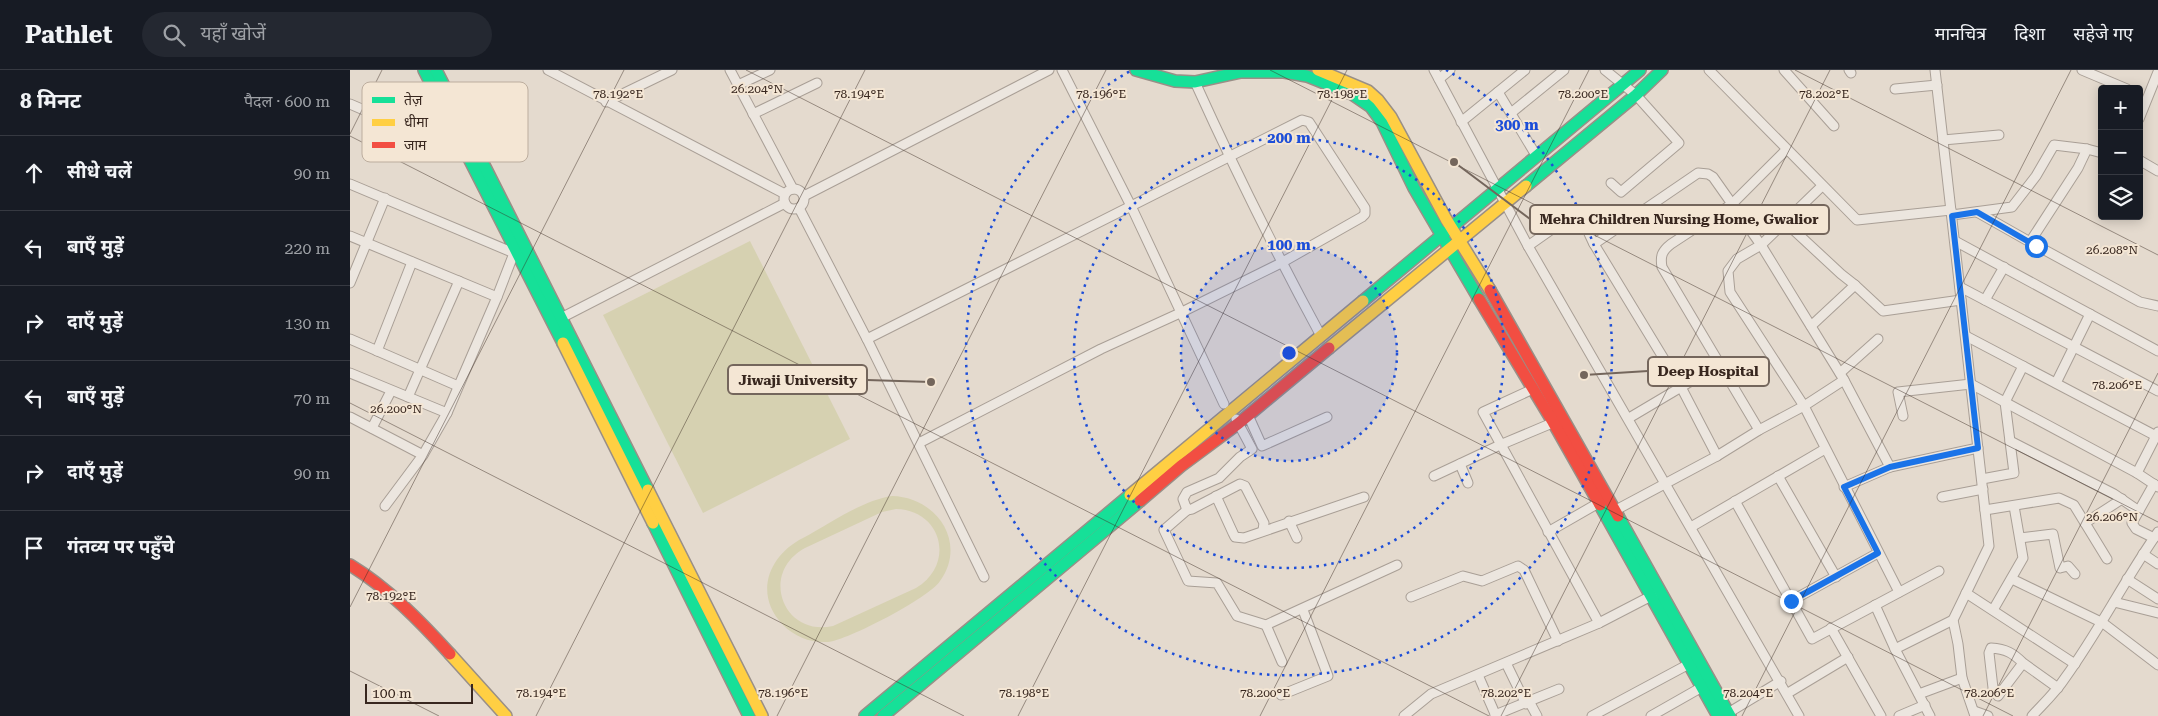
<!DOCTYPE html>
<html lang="hi">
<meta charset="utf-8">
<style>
:root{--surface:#171b24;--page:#242831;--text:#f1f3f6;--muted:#9ea1a6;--line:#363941}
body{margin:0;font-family:"Roboto Serif","Noto Sans Devanagari",serif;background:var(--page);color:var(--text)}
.controls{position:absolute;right:15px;top:15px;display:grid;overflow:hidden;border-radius:5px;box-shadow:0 2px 12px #0003}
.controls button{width:45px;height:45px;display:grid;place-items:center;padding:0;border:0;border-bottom:1px solid var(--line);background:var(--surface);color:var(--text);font:25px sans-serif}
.scale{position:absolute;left:15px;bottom:12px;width:108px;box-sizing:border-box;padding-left:5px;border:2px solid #38271f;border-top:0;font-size:14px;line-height:18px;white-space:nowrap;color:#38271f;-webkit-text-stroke:4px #f4e6d4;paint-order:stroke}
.stop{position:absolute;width:15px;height:15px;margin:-11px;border:4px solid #1a73e8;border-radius:50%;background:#fff}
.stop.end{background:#1a73e8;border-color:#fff;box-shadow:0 1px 5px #0008}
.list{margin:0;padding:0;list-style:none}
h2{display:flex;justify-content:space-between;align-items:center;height:65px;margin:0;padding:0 20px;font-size:21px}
h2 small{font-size:16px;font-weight:400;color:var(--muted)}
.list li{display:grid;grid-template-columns:32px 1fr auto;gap:15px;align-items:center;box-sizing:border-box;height:75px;padding:0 20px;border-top:1px solid var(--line)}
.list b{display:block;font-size:19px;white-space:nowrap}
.list em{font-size:16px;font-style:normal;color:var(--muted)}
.icon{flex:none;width:28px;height:28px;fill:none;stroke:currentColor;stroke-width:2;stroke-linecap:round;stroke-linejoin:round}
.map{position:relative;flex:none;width:1808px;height:646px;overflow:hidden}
header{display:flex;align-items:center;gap:30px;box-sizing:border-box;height:70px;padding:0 25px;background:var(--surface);border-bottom:1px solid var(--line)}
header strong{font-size:24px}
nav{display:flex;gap:28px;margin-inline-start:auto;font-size:18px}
.search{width:350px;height:45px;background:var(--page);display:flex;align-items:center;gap:12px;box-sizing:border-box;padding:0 18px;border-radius:28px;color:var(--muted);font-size:19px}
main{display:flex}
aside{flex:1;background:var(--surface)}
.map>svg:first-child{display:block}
</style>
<header>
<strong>Pathlet</strong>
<div class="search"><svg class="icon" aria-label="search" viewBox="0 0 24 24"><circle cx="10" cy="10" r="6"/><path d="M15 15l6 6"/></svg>यहाँ खोजें</div>
<nav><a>मानचित्र</a><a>दिशा</a><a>सहेजे गए</a></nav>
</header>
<main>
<aside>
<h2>8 मिनट<small>पैदल · 600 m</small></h2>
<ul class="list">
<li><svg class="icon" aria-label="ahead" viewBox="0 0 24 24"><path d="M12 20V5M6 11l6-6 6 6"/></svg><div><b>सीधे चलें</b></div><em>90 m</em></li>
<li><svg class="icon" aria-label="left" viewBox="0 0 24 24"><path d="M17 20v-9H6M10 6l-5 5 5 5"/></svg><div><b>बाएँ मुड़ें</b></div><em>220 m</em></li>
<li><svg class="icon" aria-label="right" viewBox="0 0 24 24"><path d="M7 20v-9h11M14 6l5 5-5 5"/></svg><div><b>दाएँ मुड़ें</b></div><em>130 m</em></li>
<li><svg class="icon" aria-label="left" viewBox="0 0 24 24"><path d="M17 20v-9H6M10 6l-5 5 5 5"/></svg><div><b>बाएँ मुड़ें</b></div><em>70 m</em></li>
<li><svg class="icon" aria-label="right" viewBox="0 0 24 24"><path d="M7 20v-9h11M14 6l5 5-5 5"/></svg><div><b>दाएँ मुड़ें</b></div><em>90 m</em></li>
<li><svg class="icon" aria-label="arrive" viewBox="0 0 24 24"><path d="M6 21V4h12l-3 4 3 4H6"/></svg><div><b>गंतव्य पर पहुँचे</b></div></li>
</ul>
</aside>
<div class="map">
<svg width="1808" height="646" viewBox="0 0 1808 646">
<rect width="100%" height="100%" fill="#e4dace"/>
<g fill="#d6d1b1" fill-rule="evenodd">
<path d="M 400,171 L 500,369 L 353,443 L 253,245 Z"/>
<path d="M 542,426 C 586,427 618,472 590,511 C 579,528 498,570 478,572 C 461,573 445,567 433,555 C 403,524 419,485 453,468 C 479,454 513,430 542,426 ZM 546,439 C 592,440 606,494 566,518 L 483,556 C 433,567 409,503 455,478 L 532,442 Z"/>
</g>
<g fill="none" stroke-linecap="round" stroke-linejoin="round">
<defs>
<g id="street">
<path d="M 198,0 L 435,124"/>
<path d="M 380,0 L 443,119"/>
<path d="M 712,0 L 781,136 L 874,334"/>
<path d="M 1084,0 L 1178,176 L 1449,646"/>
<path d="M 1255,0 L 1286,25 L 1329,73 L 1271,122 L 1261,113"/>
<path d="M 1359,0 L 1507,150 L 1601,140"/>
<path d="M 1434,0 L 1484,56"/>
<path d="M 1499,0 L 1501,3"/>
<path d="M 1585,0 L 1639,476 L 1603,550 L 1608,574 L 1612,608 L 1625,646"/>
<path d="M 1732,0 L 1777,19"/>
<path d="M 1089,9 L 1100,0"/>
<path d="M 845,12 C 884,98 926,183 971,266"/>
<path d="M 388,15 L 420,0"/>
<path d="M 1545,19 L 1587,15"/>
<path d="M 1148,22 L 1187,87"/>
<path d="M 256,32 L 322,0"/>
<path d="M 0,34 L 116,84"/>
<path d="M 1161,43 L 1214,0"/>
<path d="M 403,44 L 467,13"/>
<path d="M 1789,49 L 1808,2"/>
<path d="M 1111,52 L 1175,0"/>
<path d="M 1593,70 L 1649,65"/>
<path d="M 1737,79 L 1728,98 L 1680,172 L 1790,232 L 1808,236"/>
<path d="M 1789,90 L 1808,101"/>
<path d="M 0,114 L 164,183"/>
<path d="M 1472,116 L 1411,175 L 1387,189 L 1378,201 L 1380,222 L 1454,336 L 1549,522"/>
<circle cx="444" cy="129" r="10"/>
<path d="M 454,126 L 699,0"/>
<path d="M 449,138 L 517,269 L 634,507"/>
<path d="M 1627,142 L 1680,172"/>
<path d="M 1602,145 L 1662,137 L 1686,106 L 1704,75 L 1737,79 L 1752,83"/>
<path d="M 1435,152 L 1491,204 L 1505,215 L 1461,256"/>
<path d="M 0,166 L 147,227"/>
<path d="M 1605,171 L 1808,281"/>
<path d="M 1244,174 L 1348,103 L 1358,104 L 1363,107 L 1411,175 L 1494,310 L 1454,336 L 1409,360 L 1367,386 L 1264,441"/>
<path d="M 1178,176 L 1222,145 C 1234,147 1239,165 1244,174 L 1331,317 L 1367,386"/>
<path d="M 0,213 L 35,128"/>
<path d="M 1505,215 L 1533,241 L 1611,230"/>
<path d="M 1610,217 L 1808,321"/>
<path d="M 1635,230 L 1654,197"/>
<path d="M 211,248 L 435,133"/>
<path d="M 1616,266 L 1673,296 L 1655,332 L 1664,403 L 1632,409"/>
<path d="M 0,269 L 108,316"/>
<path d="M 517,269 L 952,50 L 959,52 L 1015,138 L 1015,144 L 1012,147 L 931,193 L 830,243 L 751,279 L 569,373"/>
<path d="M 27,281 L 62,192"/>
<path d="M 1673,296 L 1806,366"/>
<path d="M 0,303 L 97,343 L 147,227 L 166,178"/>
<path d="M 1490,303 L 1528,269"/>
<path d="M 1494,310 L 1540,397 L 1628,378"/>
<path d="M 1706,313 L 1740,244"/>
<path d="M 1183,319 L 1133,342 L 1249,553"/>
<path d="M 58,327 L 109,211"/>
<path d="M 898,345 L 912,376 L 977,347"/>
<path d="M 1553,346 L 1548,322 L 1621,314 L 1787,403"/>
<path d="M 0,347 L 73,385"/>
<path d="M 1279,348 L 1370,294"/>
<path d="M 886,349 L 902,379 L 890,387 L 869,408 L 837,422 L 833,429 L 837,440 L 842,439 L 890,414 L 895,416 L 914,453 L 913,460"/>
<path d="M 22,358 L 41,321"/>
<path d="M 1409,360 L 1312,197 C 1310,186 1312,181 1321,174 L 1382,134 L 1436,80"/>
<path d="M 1808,362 L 1787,403 L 1808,417"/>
<path d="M 1660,371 L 1764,424 L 1789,441"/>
<path d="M 1110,394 L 1118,413"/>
<path d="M 1084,406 L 1150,375 L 1207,351"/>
<path d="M 1428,406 L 1486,507"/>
<path d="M 1804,414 L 1782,453 L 1786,459 L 1804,468"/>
<path d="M 1494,417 L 1540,397"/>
<path d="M 866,426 L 883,463 L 885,467 L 894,468 L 1014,427"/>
<path d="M 1592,427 L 1633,419"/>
<path d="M 1385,431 L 1462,569 L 1589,501"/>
<path d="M 35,436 L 73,385 L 97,343"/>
<path d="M 837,440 L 814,460 L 838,511 L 867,513 L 887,546 L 916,555"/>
<path d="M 1635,440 L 1709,428 L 1724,435 L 1757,489"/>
<path d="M 939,451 L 947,468"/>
<path d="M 1735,453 L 1772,429"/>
<path d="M 1341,457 L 1475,379"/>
<path d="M 1198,462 L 1252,431"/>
<path d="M 1670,468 L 1703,464 L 1710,498 L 1718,496 L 1725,504"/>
<path d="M 1793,484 L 1808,494"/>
<path d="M 1662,509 L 1753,553 L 1808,595"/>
<path d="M 1777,509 L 1808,529"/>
<path d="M 1616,523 L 1725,594"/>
<path d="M 1061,527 L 1113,506 L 1132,511 L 1168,496 L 1174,500 L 1208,571"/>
<path d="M 1441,531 L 1528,483"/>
<path d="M 1764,532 L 1808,543"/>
<path d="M 1525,535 L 1545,579 L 1580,646"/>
<path d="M 1643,540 L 1673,488 L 1664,436"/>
<path d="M 1481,558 L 1531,646"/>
<path d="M 1545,579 L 1603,550"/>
<path d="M 932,592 L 916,555 L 1047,495"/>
<path d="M 1156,593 L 1176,634"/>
<path d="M 1673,593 C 1663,583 1656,579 1641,578 L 1639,583 L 1643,618 L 1648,626 L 1673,593 L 1708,618"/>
<path d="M 1128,605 L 1146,646"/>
<path d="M 1438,623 L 1498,587"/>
<path d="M 1569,624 L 1612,608"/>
<path d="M 931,625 L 978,606 L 953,540"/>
<path d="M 1180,633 L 1187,646"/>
<path d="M 1624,641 L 1638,646"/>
<path d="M 1378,643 L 1431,611"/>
<path d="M 1145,645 L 1209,619"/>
<path d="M 1054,646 L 1081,624 L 1249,553 L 1305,524"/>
<path d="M 1242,646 L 1339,594"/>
<path d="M 1301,646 L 1352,617"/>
<path d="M 1549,646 L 1575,635"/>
<path d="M 1682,646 C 1693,634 1706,622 1715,608 C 1749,561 1775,509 1808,462"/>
</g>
<g id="fast">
<path d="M 74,0 L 213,273"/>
<path d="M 86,0 L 298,420"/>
<path d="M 786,0 L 825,11 L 845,12 L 891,2 L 934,2 L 957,6 L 1002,24 L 1021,37 L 1032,52 L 1064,118 L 1129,229"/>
<path d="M 1176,116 L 1286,25 L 1312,0"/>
<path d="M 1013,231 L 1290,0"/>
<path d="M 1250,435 L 1368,646"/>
<path d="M 1268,446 L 1380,646"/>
<path d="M 303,453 L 399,646"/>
<path d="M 515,646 L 780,425"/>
<path d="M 533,646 L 790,431"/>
</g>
<g id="slow">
<path d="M 968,0 L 1018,21 L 1028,30 L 1041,47 L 1096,149 L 1140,220"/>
<path d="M 213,273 L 303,453"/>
<path d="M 979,278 L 1176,116"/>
<path d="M 298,420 L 412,646"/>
<path d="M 780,425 L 1013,231"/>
<path d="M 100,584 L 156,646"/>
</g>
<g id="jam">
<path d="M 1140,220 L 1268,446"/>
<path d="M 1129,229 L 1203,352 L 1250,435"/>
<path d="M 790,431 L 831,396 L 889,353 L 979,278"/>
<path d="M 0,495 C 38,518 71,552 100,584"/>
</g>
</defs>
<use href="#street" stroke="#a99f96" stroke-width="11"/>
<use href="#fast" stroke="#998f87" stroke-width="14"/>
<use href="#slow" stroke="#998f87" stroke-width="14"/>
<use href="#jam" stroke="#998f87" stroke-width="14"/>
<use href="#street" stroke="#ece6df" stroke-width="9"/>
<use href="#fast" stroke="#16e098" stroke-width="11"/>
<use href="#slow" stroke="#ffcf43" stroke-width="11"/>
<use href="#jam" stroke="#f24e42" stroke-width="11"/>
</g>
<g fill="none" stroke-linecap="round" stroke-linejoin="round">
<path stroke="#1a73e8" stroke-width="6" d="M 1441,531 L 1528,483 L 1494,417 L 1540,397 L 1628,378 L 1602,146 L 1627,142 L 1686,176"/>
</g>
<path fill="none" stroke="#38271f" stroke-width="1" stroke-opacity="0.45" d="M 396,0 L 1663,646M 920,0 L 1808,452M 1445,0 L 1808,185M 0,64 L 32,0M 0,66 L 1139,646M 0,333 L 614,646M 0,537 L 274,0M 0,601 L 89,646M 186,646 L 515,0M 427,646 L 756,0M 668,646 L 997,0M 910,646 L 1239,0M 1151,646 L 1480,0M 1392,646 L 1721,0M 1633,646 L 1808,303"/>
<circle cx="939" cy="283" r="108" fill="#1d4ed8" fill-opacity=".12"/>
<g fill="none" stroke="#1d4ed8" stroke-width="2.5" stroke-dasharray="2.5 5">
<circle cx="939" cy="283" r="108"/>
<circle cx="939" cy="283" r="215"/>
<path d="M1096 0A323 323 0 1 1 782 0"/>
</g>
<rect x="12" y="12" width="166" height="80" rx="8" fill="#f4e6d4" stroke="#bcad9e" stroke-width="1"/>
<rect x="22" y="27" width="23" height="6" fill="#16e098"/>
<rect x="22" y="49" width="23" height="7" fill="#ffcf43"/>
<rect x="22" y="72" width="23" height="6" fill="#f24e42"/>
<g font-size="14" fill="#38271f">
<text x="54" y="35">तेज़</text>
<text x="54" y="57">धीमा</text>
<text x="54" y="80">जाम</text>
</g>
<g font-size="12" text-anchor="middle" fill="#38271f" stroke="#f4e6d4" stroke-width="4" stroke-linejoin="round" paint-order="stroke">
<text x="407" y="23">26.204°N</text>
<text x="268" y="28">78.192°E</text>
<text x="509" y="28">78.194°E</text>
<text x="751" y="28">78.196°E</text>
<text x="992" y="28">78.198°E</text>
<text x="1233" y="28">78.200°E</text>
<text x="1474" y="28">78.202°E</text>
<text x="1762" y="184">26.208°N</text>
<text x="1767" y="319">78.206°E</text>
<text x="46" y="343">26.200°N</text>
<text x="1762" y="451">26.206°N</text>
<text x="41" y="530">78.192°E</text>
<text x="191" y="627">78.194°E</text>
<text x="433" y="627">78.196°E</text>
<text x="674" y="627">78.198°E</text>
<text x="915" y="627">78.200°E</text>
<text x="1156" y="627">78.202°E</text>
<text x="1398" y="627">78.204°E</text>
<text x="1639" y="627">78.206°E</text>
</g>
<circle cx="939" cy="283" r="8" fill="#1d4ed8" stroke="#f4e6d4" stroke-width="2.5"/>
<g font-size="15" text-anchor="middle" font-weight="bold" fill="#1d4ed8" stroke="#f4e6d4" stroke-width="4" stroke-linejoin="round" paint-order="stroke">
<text x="1167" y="60">300 m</text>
<text x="939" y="73">200 m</text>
<text x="939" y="180">100 m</text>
</g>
<path fill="none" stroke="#74665c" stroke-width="2" d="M1104 92L1180 149M1234 305L1298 301M581 312L517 310"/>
<g fill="#74665c" stroke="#f4e6d4" stroke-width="2">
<circle cx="1104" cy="92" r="5"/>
<circle cx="1234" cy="305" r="5"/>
<circle cx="581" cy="312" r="5"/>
</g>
<g fill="#f4e6d4" stroke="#74665c" stroke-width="2">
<rect x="1180" y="135" width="299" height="29" rx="5"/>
<rect x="1298" y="287" width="121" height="29" rx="5"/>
<rect x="378" y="295" width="139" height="29" rx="5"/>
</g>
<g font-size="14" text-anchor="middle" font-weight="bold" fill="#38271f">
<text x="1329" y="154">Mehra Children Nursing Home, Gwalior</text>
<text x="1358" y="306">Deep Hospital</text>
<text x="448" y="315">Jiwaji University</text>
</g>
</svg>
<div class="controls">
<button>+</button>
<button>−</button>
<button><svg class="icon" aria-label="layers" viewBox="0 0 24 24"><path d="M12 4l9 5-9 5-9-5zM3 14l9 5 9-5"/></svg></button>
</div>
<div class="scale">100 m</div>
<div class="stop" style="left:1686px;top:176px"></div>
<div class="stop end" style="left:1441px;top:531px"></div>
</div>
</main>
